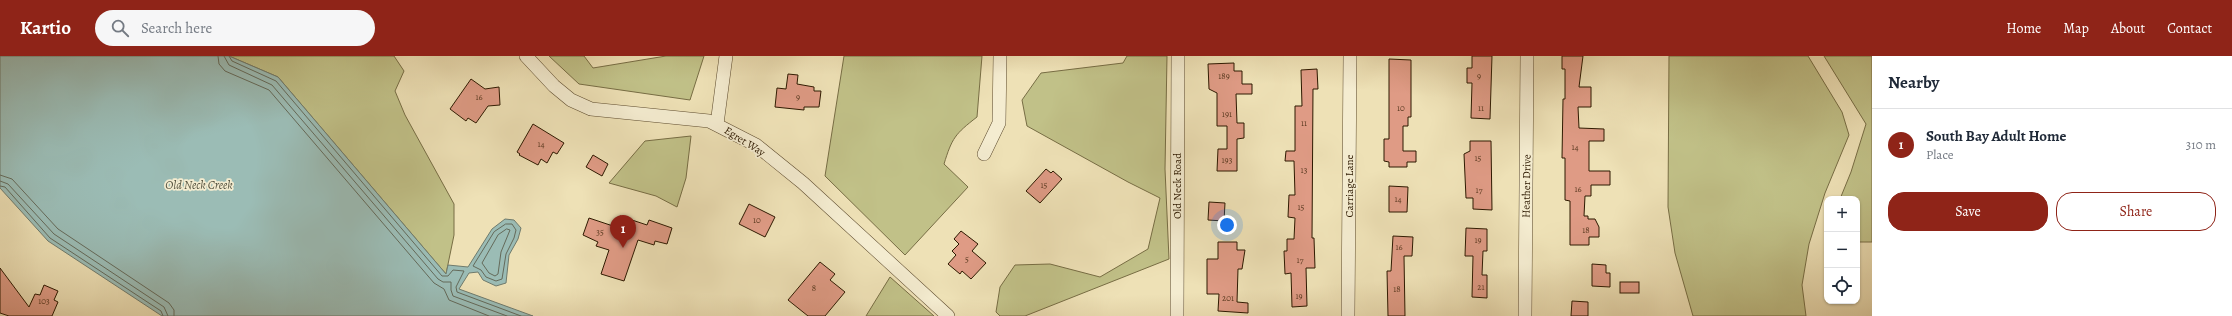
<!DOCTYPE html>
<meta charset="utf-8">
<style>
:root{--surface:#fff;--page:#f6f6f7;--text:#1f2937;--muted:#747a83;--line:#e0e1e3;--accent:#8f2418}
body{margin:0;font-family:Alegreya,serif;background:var(--page);color:var(--text)}
.controls{position:absolute;right:12px;bottom:12px;display:grid;overflow:hidden;border-radius:8px;box-shadow:0 1px 3px #0004}
.controls button{width:36px;height:36px;display:grid;place-items:center;padding:0;border:0;border-bottom:1px solid var(--line);background:var(--surface);color:var(--text);font:20px sans-serif}
.you{position:absolute;left:1227px;top:169px;width:14px;height:14px;margin:-10px;border:3px solid #fff;border-radius:50%;background:#1a73e8;box-shadow:0 0 0 6px #1a73e833}
.badge{display:grid;place-items:center;width:26px;height:26px;border-radius:50%;background:var(--accent);color:#fff;font-size:13px;font-weight:700}
.pin{position:absolute;translate:-50% -33px;filter:drop-shadow(0 1px 2px #0008)}
.pin::after{content:'';position:absolute;top:21px;width:14px;height:12px;background:inherit;clip-path:polygon(0 0,100% 0,50% 100%)}
.list{margin:0;padding:0;list-style:none}
h2{display:flex;justify-content:space-between;align-items:center;height:52px;margin:0;padding:0 16px;font-size:17px}
h2 small{font-size:13px;font-weight:400;color:var(--muted)}
.list li{display:grid;grid-template-columns:26px 1fr auto;gap:12px;align-items:center;box-sizing:border-box;height:72px;padding:0 16px;border-top:1px solid var(--line)}
.list b{display:block;font-size:15px;white-space:nowrap}
.list p{margin:0;font-size:13px;white-space:nowrap;color:var(--muted)}
.list em{font-size:13px;font-style:normal;color:var(--muted)}
.actions{display:flex;gap:8px;padding:12px 16px}
.actions a{flex:1;padding:9px 0;border:1px solid var(--accent);border-radius:16px;text-align:center;font-size:14px;color:var(--accent)}
.actions .main{background:var(--accent);color:#fff}
.icon{flex:none;width:22px;height:22px;fill:none;stroke:currentColor;stroke-width:2;stroke-linecap:round;stroke-linejoin:round}
.map{position:relative;flex:none;width:1872px;height:260px;overflow:hidden}
header{display:flex;align-items:center;gap:24px;box-sizing:border-box;height:56px;padding:0 20px;background:var(--accent);color:#fff}
header strong{font-size:19px}
nav{display:flex;gap:22px;margin-inline-start:auto;font-size:14px}
.search{width:280px;height:36px;background:var(--page);display:flex;align-items:center;gap:10px;box-sizing:border-box;padding:0 14px;border-radius:22px;color:var(--muted);font-size:15px}
main{display:flex}
aside{flex:1;background:var(--surface)}
.map>svg:first-child{display:block}
</style>
<header>
<strong>Kartio</strong>
<div class="search"><svg class="icon" aria-label="search" viewBox="0 0 24 24"><circle cx="10" cy="10" r="6"/><path d="M15 15l6 6"/></svg>Search here</div>
<nav><a>Home</a><a>Map</a><a>About</a><a>Contact</a></nav>
</header>
<main>
<div class="map">
<svg width="1872" height="260" viewBox="0 0 1872 260">
<rect width="100%" height="100%" fill="#eee1b6"/>
<filter id="stains"><feTurbulence type="fractalNoise" baseFrequency=".005" numOctaves="4"/><feColorMatrix values="0 0 0 0 .2 0 0 0 0 .09 0 0 0 0 .02 0 0 0 .5 -.17"/></filter>
<radialGradient id="worn" r=".72"><stop offset=".6" stop-color="#630" stop-opacity="0"/><stop offset="1" stop-color="#630" stop-opacity=".3"/></radialGradient>
<g fill="#c1c188" stroke="#776d44">
<path d="M 229,0 L 394,0 L 404,15 L 395,35 L 405,59 L 454,148 L 454,179 L 446,218 L 278,21 Z"/>
<path d="M 549,0 L 584,0 L 593,12 L 666,0 L 704,0 L 690,44 L 579,28 Z"/>
<path d="M 844,0 L 982,0 L 977,61 C 955,78 952,82 944,108 L 968,131 L 905,199 L 825,120 Z"/>
<path d="M 1127,0 L 1167,0 L 1165,113 L 1169,203 L 1025,260 L 1000,260 L 996,256 L 1000,231 L 1015,209 L 1050,208 L 1100,221 L 1148,193 L 1160,142 L 1128,126 L 1027,70 L 1022,44 L 1041,17 L 1123,7 Z"/>
<path d="M 1669,0 L 1808,0 L 1842,56 L 1849,79 L 1825,137 L 1809,188 L 1802,229 L 1806,260 L 1693,260 L 1675,197 L 1668,151 Z"/>
<path d="M 1824,0 L 1872,0 L 1872,186 L 1857,186 L 1857,143 L 1840,143 L 1851,116 L 1866,68 Z"/>
<path d="M 691,80 L 686,122 L 677,151 L 656,140 L 609,127 L 645,85 Z"/>
<path d="M 890,221 L 934,260 L 866,260 Z"/>
</g>
<path fill="#9bbcb5" stroke="#6f7b6d" d="M 0,0 L 229,0 L 278,21 L 446,218 L 448,209 L 468,211 L 492,173 L 505,163 L 514,164 L 521,172 L 518,183 L 509,199 L 506,227 L 496,230 L 483,224 L 478,216 L 469,217 L 459,233 L 533,260 L 162,260 L 48,185 L 0,132 Z"/>
<g fill="none" stroke-linecap="round" stroke-linejoin="round">
<g stroke="#646a5a" stroke-width="1">
<path d="M 218,0 L 219,8 L 225,15 L 269,34 L 434,227 L 444,233 L 449,244 L 489,260"/>
<path d="M 224,0 L 229,9 L 272,29 L 438,223 L 443,226 L 451,226 L 451,234 L 453,240 L 507,260"/>
<path d="M 229,0 L 232,5 L 276,25 L 442,220 L 448,220 L 453,214 L 464,215 L 456,231 L 457,236 L 521,260"/>
<path d="M 0,119 L 12,123 L 58,173 L 169,247 L 174,254 L 174,260"/>
<path d="M 0,125 L 8,128 L 54,178 L 164,251 L 168,260"/>
<path d="M 0,130 L 5,131 L 50,182 L 161,255 L 163,260"/>
<path d="M 506,168 L 512,168 L 516,174 L 514,182 L 506,198 L 502,223 L 496,225 L 486,221 L 481,214 L 473,210 L 494,176 Z"/>
<path d="M 507,173 L 510,174 L 501,196 L 498,218 L 495,220 L 489,217 L 482,207 L 498,179 Z"/>
</g>
</g>
<g fill="#df9b85" stroke="#2d1900">
<path d="M 1472,0 L 1492,0 L 1490,63 L 1471,62 L 1472,27 L 1467,27 L 1467,12 L 1472,12 Z"/>
<path d="M 1562,0 L 1583,0 L 1579,31 L 1591,31 L 1591,51 L 1578,51 L 1579,72 L 1604,73 L 1604,85 L 1589,85 L 1589,115 L 1610,115 L 1610,129 L 1591,129 L 1591,140 L 1585,140 L 1584,160 L 1588,160 L 1588,163 L 1595,163 L 1599,171 L 1599,181 L 1589,181 L 1589,189 L 1570,189 L 1570,145 L 1565,144 L 1565,102 L 1562,102 L 1563,43 L 1565,43 L 1565,13 L 1562,13 Z"/>
<path d="M 1389,3 L 1411,4 L 1411,61 L 1408,61 L 1408,70 L 1403,70 L 1403,95 L 1416,95 L 1416,106 L 1407,106 L 1407,111 L 1389,111 L 1389,106 L 1384,105 L 1384,83 L 1389,83 Z"/>
<path d="M 1234,7 L 1234,15 L 1242,15 L 1242,28 L 1252,28 L 1252,38 L 1236,38 L 1237,67 L 1244,67 L 1244,82 L 1237,83 L 1237,115 L 1217,115 L 1218,93 L 1227,93 L 1227,70 L 1217,70 L 1217,37 L 1209,33 L 1208,8 Z"/>
<path d="M 1317,13 L 1318,33 L 1313,33 L 1312,182 L 1314,182 L 1315,212 L 1306,212 L 1307,250 L 1292,251 L 1291,217 L 1285,218 L 1284,195 L 1287,195 L 1287,183 L 1294,183 L 1295,162 L 1288,161 L 1289,139 L 1295,139 L 1294,105 L 1285,105 L 1286,95 L 1295,95 L 1295,50 L 1302,50 L 1301,14 Z"/>
<path d="M 788,18 L 798,19 L 797,28 L 814,31 L 814,35 L 821,35 L 819,51 L 804,51 L 804,54 L 775,51 L 777,32 L 786,33 Z"/>
<path d="M 471,23 L 485,33 L 499,31 L 500,49 L 488,50 L 476,67 L 468,62 L 466,65 L 450,53 Z"/>
<path d="M 533,68 L 564,87 L 557,98 L 553,96 L 547,107 L 541,103 L 538,109 L 519,99 L 520,98 L 517,96 Z"/>
<path d="M 1470,85 L 1491,85 L 1492,154 L 1473,153 L 1473,142 L 1466,142 L 1464,98 L 1470,95 Z"/>
<path d="M 593,99 L 608,108 L 602,120 L 586,111 Z"/>
<path d="M 1046,113 L 1051,117 L 1053,115 L 1062,123 L 1040,147 L 1026,135 Z"/>
<path d="M 1389,130 L 1408,131 L 1407,156 L 1389,156 Z"/>
<path d="M 1209,146 L 1225,147 L 1224,165 L 1208,164 Z"/>
<path d="M 749,148 L 775,161 L 765,181 L 739,168 Z"/>
<path d="M 620,160 L 647,169 L 649,164 L 672,172 L 667,188 L 655,185 L 654,189 L 638,184 L 624,225 L 601,218 L 609,194 L 596,190 L 598,186 L 583,179 L 589,162 L 616,171 Z"/>
<path d="M 1466,172 L 1487,173 L 1487,195 L 1483,195 L 1482,219 L 1487,219 L 1487,242 L 1472,241 L 1473,200 L 1465,200 Z"/>
<path d="M 961,175 L 978,188 L 972,195 L 986,207 L 971,223 L 962,215 L 960,218 L 948,208 L 956,199 L 952,195 L 959,188 L 954,183 Z"/>
<path d="M 1393,180 L 1413,181 L 1412,200 L 1404,200 L 1405,260 L 1388,260 L 1387,215 L 1391,215 Z"/>
<path d="M 1218,186 L 1237,186 L 1237,194 L 1245,194 L 1242,213 L 1238,213 L 1237,246 L 1248,247 L 1248,257 L 1218,255 L 1219,238 L 1207,238 L 1207,203 L 1218,203 Z"/>
<path d="M 820,206 L 835,218 L 830,224 L 845,236 L 825,260 L 808,260 L 788,244 Z"/>
<path d="M 1592,208 L 1606,209 L 1606,217 L 1610,217 L 1610,231 L 1592,230 Z"/>
<path d="M 0,212 L 29,251 L 35,238 L 40,239 L 44,229 L 58,235 L 54,244 L 58,246 L 52,260 L 9,260 L 0,257 Z"/>
<rect x="1620" y="226" width="19" height="11"/>
<path d="M 1572,245 L 1588,246 L 1588,260 L 1571,260 Z"/>
</g>
<g fill="none" stroke-linecap="round" stroke-linejoin="round">
<defs>
<g id="street">
<path d="M 526,0 L 554,30 L 571,44 L 591,53 L 709,65 L 756,89 L 803,127 L 948,260"/>
<path d="M 717,68 L 726,0"/>
<path d="M 984,98 L 999,67 L 1000,0"/>
<path d="M 1177,260 L 1178,0"/>
<path d="M 1348,260 L 1350,0"/>
<path d="M 1525,260 L 1527,0"/>
</g>
</defs>
<use href="#street" stroke="#5d4b2e" stroke-width="14"/>
<use href="#street" stroke="#f4ecd0" stroke-width="13"/>
</g>
<g text-anchor="middle" stroke-width="3.5" stroke-linejoin="round" paint-order="stroke">
<g font-size="9" fill="#5a3a21">
<text x="1224" y="23">189</text>
<text x="1479" y="23">9</text>
<text x="479" y="44">16</text>
<text x="798" y="44">9</text>
<text x="1401" y="55">10</text>
<text x="1481" y="55">11</text>
<text x="1227" y="61">191</text>
<text x="1304" y="70">11</text>
<text x="541" y="91">14</text>
<text x="1575" y="94">14</text>
<text x="1478" y="105">15</text>
<text x="1227" y="107">193</text>
<text x="1304" y="117">13</text>
<text x="1044" y="132">15</text>
<text x="1578" y="136">16</text>
<text x="1479" y="137">17</text>
<text x="1398" y="146">14</text>
<text x="1301" y="154">15</text>
<text x="757" y="167">10</text>
<text x="1586" y="177">18</text>
<text x="600" y="179">35</text>
<text x="1478" y="187">19</text>
<text x="1399" y="194">16</text>
<text x="967" y="206">5</text>
<text x="1300" y="207">17</text>
<text x="1481" y="234">21</text>
<text x="814" y="235">8</text>
<text x="1397" y="236">18</text>
<text x="1299" y="243">19</text>
<text x="1228" y="245">201</text>
<text x="44" y="248">103</text>
</g>
<g font-size="11" fill="#2d1900" stroke="#f4ecd0">
<text transform="translate(745 85) rotate(32)" y="4">Egret Way</text>
<text transform="translate(1177 130) rotate(-90)" y="4">Old Neck Road</text>
<text transform="translate(1349 130) rotate(-90)" y="4">Carriage Lane</text>
<text transform="translate(1526 130) rotate(-89)" y="4">Heather Drive</text>
</g>
<g font-size="12" font-style="italic" fill="#54523f" stroke="#f4ecd0">
<text x="199" y="133">Old Neck Creek</text>
</g>
</g>
<rect width="100%" height="100%" filter="url(#stains)"/>
<rect width="100%" height="100%" fill="url(#worn)"/>
</svg>
<div class="controls">
<button>+</button>
<button>−</button>
<button><svg class="icon" aria-label="locate" viewBox="0 0 24 24"><circle cx="12" cy="12" r="6"/><path d="M12 2v4M12 18v4M2 12h4M18 12h4"/></svg></button>
</div>
<div class="you"></div>
<div class="pin badge" style="left:623px;top:192px">1</div>
</div>
<aside>
<h2>Nearby<small></small></h2>
<ul class="list">
<li><span class="badge">1</span><div><b>South Bay Adult Home</b><p>Place</p></div><em>310 m</em></li>
</ul>
<div class="actions"><a class="main">Save</a><a>Share</a></div>
</aside>
</main>
